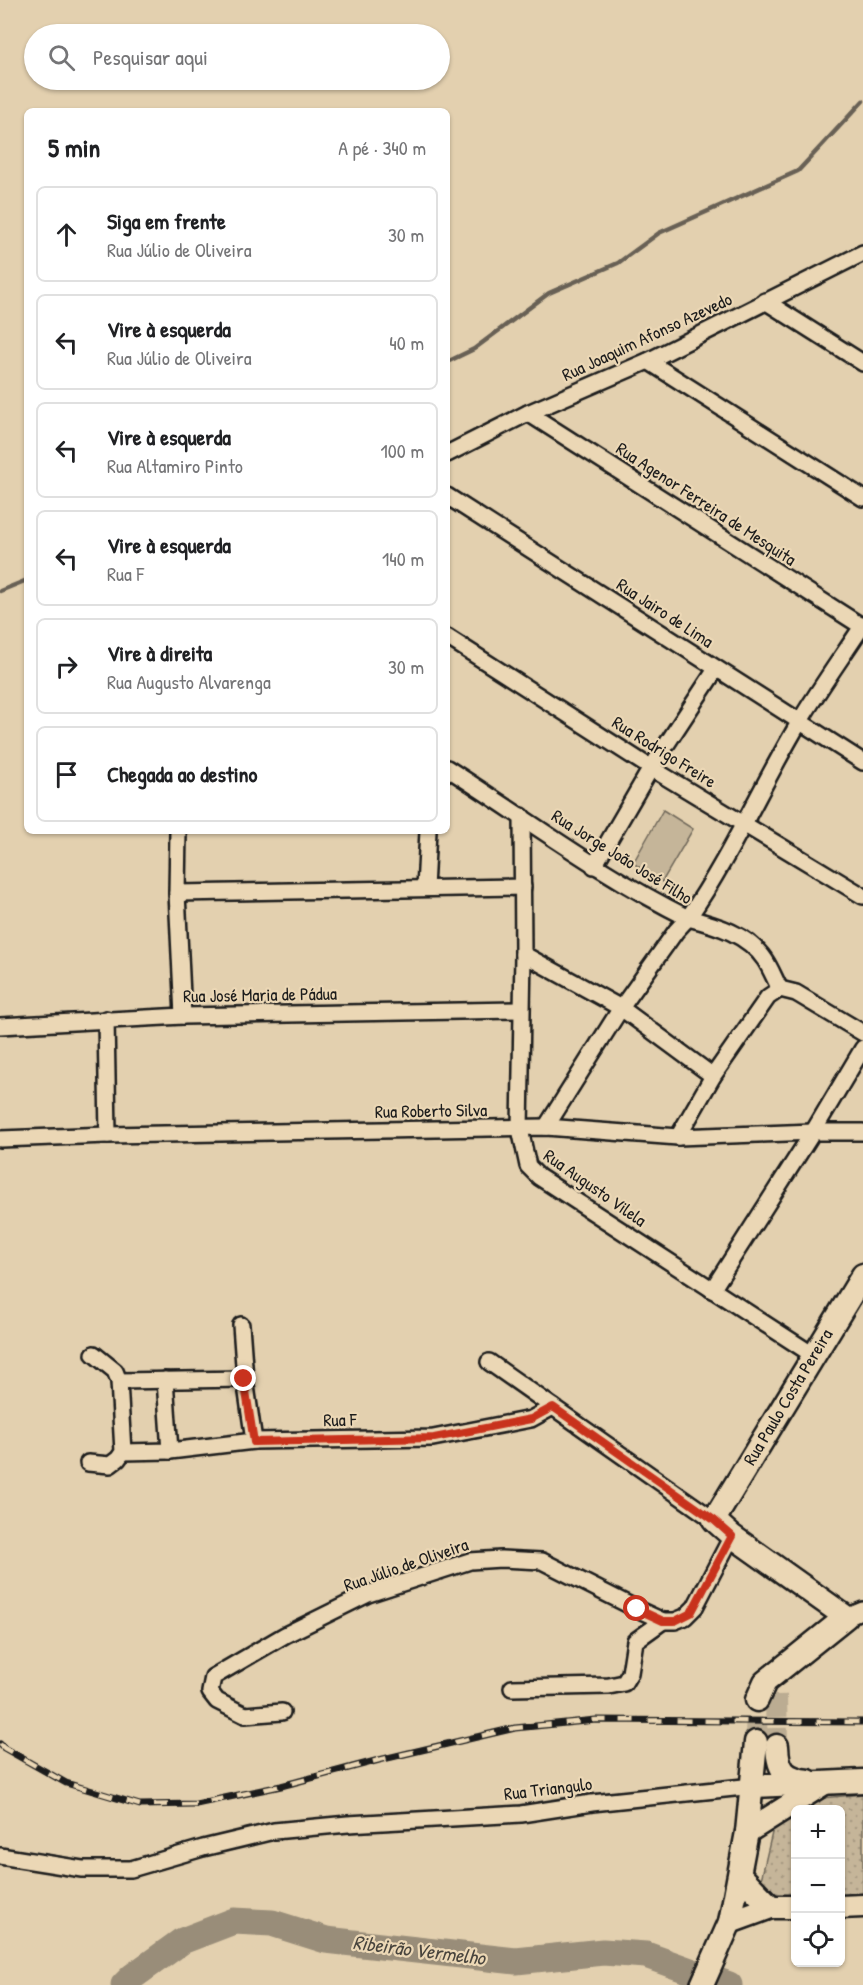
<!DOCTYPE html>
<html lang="pt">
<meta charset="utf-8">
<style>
:root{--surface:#fff;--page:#f2f2f2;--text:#202124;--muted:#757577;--line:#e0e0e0}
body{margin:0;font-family:"Patrick Hand",sans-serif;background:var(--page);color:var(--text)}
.controls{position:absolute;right:18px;bottom:18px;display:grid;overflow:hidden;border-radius:9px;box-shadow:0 2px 4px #0004}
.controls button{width:54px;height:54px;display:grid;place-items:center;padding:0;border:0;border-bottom:2px solid var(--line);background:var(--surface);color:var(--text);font:30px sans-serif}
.stop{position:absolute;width:18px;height:18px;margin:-14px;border:4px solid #c8321e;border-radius:50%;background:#fff}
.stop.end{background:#c8321e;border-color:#fff;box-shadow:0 2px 6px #0008}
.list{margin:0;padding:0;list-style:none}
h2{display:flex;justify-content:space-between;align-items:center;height:78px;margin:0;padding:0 24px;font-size:26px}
h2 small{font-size:20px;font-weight:400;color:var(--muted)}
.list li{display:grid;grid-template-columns:39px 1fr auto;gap:18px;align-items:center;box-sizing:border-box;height:96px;margin:0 12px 12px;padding:0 12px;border:2px solid var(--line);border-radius:9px}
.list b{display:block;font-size:22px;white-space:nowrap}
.list p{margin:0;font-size:20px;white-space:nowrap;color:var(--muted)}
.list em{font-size:20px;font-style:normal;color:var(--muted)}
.icon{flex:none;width:33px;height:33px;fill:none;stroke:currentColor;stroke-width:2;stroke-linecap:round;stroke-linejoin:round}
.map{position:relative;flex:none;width:863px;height:1985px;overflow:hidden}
.search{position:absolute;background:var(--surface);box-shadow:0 2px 4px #0004;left:24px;top:24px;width:426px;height:66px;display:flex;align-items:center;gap:15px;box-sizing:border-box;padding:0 21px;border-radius:33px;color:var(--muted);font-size:22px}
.panel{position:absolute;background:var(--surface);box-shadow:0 2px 4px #0004;left:24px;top:108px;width:426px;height:726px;border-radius:9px}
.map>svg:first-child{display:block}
</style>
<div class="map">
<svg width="863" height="1985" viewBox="0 0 863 1985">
<defs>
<pattern id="grass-dots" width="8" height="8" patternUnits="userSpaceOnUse" patternTransform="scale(1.5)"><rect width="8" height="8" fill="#c5b599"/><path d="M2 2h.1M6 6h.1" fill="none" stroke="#a99b83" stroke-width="1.8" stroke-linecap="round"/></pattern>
</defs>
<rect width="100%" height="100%" fill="#e3d0af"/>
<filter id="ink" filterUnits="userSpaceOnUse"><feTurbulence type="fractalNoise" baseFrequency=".0167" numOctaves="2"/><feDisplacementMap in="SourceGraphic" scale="12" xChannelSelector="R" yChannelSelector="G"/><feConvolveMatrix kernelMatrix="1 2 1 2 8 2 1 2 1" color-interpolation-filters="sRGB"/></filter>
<g filter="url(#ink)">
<path fill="url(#grass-dots)" stroke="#70685a" stroke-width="1.5" d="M 863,1794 L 863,1898 L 841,1899 L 840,1810 L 796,1810 L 795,1902 L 781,1903 L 760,1884 L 775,1820 L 802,1800 Z"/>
<path fill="#c5b599" stroke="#70685a" stroke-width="1.5" d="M 663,810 L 693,829 L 662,882 L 633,863 Z"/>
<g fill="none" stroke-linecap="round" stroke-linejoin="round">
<g stroke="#676054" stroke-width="4.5">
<path d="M 447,362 L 474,349 L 549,293 L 618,263 L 659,233 L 798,171 L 863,101"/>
<path d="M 0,591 L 27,580"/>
</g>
<path stroke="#998d79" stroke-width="27" d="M 124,1985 L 132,1977 L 182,1941 L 234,1921 L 272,1923 L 326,1940 L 516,1961 L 603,1952 L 646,1955 L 729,1985"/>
<g stroke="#bbac92" stroke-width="22" stroke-dasharray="22 11" stroke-linecap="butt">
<path d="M 776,1695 L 777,1746"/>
<path d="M 756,1742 L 757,1700"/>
</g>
<defs>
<g id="street">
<path d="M 765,301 L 863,363"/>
<path d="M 648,361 L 863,498"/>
<path d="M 528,413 L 863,627"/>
<path d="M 447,454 L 528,413 L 648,361 L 863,253"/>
<path d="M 447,496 L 863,762"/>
<path d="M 447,637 L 651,768 L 863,896"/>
<path d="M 447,768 C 527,819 603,876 688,918 L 676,931 L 621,1008 L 546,1127"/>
<path d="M 522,816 L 523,954 L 520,1129 L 528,1166 L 539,1177 L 813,1355"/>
<path d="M 178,831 L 177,893 L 183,1016"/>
<path d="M 594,866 L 651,768 L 716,669"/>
<path d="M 425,888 L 428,831"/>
<path d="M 177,893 L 523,887"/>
<path d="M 523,954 L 621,1008 L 713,1076"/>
<path d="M 780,989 C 775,980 771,969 765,960 C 748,934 716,925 688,918 C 731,856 761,786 800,721 C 819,689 842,657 863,625"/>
<path d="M 780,989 L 796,993 L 863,1033"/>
<path d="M 106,1019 L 108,1135"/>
<path d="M 0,1026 L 183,1016 L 521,1010"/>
<path d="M 678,1137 L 713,1076 L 768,997 L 780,989"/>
<path d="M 0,1139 L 108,1135 L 546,1127 L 678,1137 L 813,1132 L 863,1132"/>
<path d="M 712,1290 L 813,1132 L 863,1048"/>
<path d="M 241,1325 L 245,1379 L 254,1441"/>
<path d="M 489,1362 L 714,1520"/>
<path d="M 165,1380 L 170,1451"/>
<path d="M 119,1381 L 245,1379"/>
<path d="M 123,1452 L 170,1451 L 254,1441 L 433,1438 L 531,1419 L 553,1407"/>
<path d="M 88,1463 L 110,1465 L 118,1459 L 123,1452 L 119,1381 L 115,1371 L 94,1354"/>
<path d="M 846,1617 L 863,1610"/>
<path d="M 512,1688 L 609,1686 L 624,1683 L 630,1673 L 635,1641 L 663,1621"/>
<path d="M 282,1712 L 245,1715 L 217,1701 L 210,1692 L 213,1677 L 285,1635 L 368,1594 L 470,1561 L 501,1559 L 542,1561 L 637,1609 L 663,1621 L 675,1621 L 685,1617 L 695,1607 L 732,1536"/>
<path d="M 0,1856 L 82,1869 L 131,1869 L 203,1848 L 274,1831 L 348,1824 L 521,1814 L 592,1803 L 753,1786"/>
</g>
<g id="secondary">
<path d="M 757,1700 L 765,1682 L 846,1617 L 732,1536 L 714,1520 L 863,1275"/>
<path d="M 777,1746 C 778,1770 784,1778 808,1781"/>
<path d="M 753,1786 L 863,1781"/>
<path d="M 747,1832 L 823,1784"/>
<path d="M 740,1875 L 771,1907"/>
<path d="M 840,1907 L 863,1906"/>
<path d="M 730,1922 L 771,1907 L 796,1907"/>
<path d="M 702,1985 L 730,1922 L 747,1832 L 756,1742"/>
</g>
</defs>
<use href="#street" stroke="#1c1c1c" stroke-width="20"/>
<use href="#secondary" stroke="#1c1c1c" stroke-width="27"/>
<use href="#street" stroke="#ebd7b5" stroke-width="15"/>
<use href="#secondary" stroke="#ebd7b5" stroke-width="22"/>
<defs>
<path id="rail" d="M 0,1744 L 4,1748 L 66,1783 L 140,1805 L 196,1804 L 281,1786 L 379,1760 L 515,1728 L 596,1720 L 863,1722"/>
</defs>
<use href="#rail" stroke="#1c1c1c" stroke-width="7"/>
<use href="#rail" stroke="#ebd7b5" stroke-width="4.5" stroke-dasharray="14" stroke-linecap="butt"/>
</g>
</g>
<g fill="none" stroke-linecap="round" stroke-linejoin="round" filter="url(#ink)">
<path stroke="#c8321e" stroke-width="8" d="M 244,1379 L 254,1442 L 434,1438 L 531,1419 L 553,1407 L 714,1520 L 732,1536 L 691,1613 L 675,1621 L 663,1621 L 637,1609"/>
</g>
<g text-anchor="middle" stroke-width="4.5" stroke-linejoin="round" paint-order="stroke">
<g font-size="18" fill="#1c1c1c" stroke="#ebd7b5">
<text transform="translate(647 337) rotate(-25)" y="6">Rua Joaquim Afonso Azevedo</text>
<text transform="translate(706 504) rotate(33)" y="6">Rua Agenor Ferreira de Mesquita</text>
<text transform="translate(665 613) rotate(33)" y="6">Rua Jairo de Lima</text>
<text transform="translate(664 752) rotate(32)" y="6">Rua Rodrigo Freire</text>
<text transform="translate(622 857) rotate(32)" y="6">Rua Jorge João José Filho</text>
<text transform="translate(260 995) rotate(-1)" y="6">Rua José Maria de Pádua</text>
<text transform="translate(431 1111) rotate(-1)" y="6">Rua Roberto Silva</text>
<text transform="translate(595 1188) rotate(35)" y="6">Rua Augusto Vilela</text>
<text transform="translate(788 1397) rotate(-59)" y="6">Rua Paulo Costa Pereira</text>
<text transform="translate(340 1420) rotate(-1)" y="6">Rua F</text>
<text transform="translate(406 1565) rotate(-19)" y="6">Rua Júlio de Oliveira</text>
<text transform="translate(548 1789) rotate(-7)" y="6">Rua Triangulo</text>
</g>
<g font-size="20" font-style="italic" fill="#48443d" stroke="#ebd7b5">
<text transform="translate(419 1950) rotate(7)" y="7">Ribeirão Vermelho</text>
</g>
</g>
</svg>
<div class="controls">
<button>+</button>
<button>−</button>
<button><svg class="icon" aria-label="locate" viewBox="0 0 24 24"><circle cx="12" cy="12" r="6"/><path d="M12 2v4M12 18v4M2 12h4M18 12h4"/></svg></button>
</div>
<div class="stop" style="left:637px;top:1609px"></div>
<div class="stop end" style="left:244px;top:1379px"></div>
<div class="search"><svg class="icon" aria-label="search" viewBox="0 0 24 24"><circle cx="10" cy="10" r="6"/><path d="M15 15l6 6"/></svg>Pesquisar aqui</div>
<section class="panel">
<h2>5 min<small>A pé · 340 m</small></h2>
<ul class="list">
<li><svg class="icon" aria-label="ahead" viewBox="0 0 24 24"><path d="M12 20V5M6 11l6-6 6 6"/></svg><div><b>Siga em frente</b><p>Rua Júlio de Oliveira</p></div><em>30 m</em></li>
<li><svg class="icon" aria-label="left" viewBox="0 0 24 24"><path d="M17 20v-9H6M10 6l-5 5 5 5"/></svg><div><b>Vire à esquerda</b><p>Rua Júlio de Oliveira</p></div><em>40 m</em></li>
<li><svg class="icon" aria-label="left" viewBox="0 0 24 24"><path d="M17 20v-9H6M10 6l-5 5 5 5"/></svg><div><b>Vire à esquerda</b><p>Rua Altamiro Pinto</p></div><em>100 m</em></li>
<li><svg class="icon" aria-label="left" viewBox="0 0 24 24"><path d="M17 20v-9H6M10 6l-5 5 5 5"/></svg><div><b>Vire à esquerda</b><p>Rua F</p></div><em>140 m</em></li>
<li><svg class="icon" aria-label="right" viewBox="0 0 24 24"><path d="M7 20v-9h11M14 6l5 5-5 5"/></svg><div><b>Vire à direita</b><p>Rua Augusto Alvarenga</p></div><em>30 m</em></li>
<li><svg class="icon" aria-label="arrive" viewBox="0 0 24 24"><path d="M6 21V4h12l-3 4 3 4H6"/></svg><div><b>Chegada ao destino</b></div></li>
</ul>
</section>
</div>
